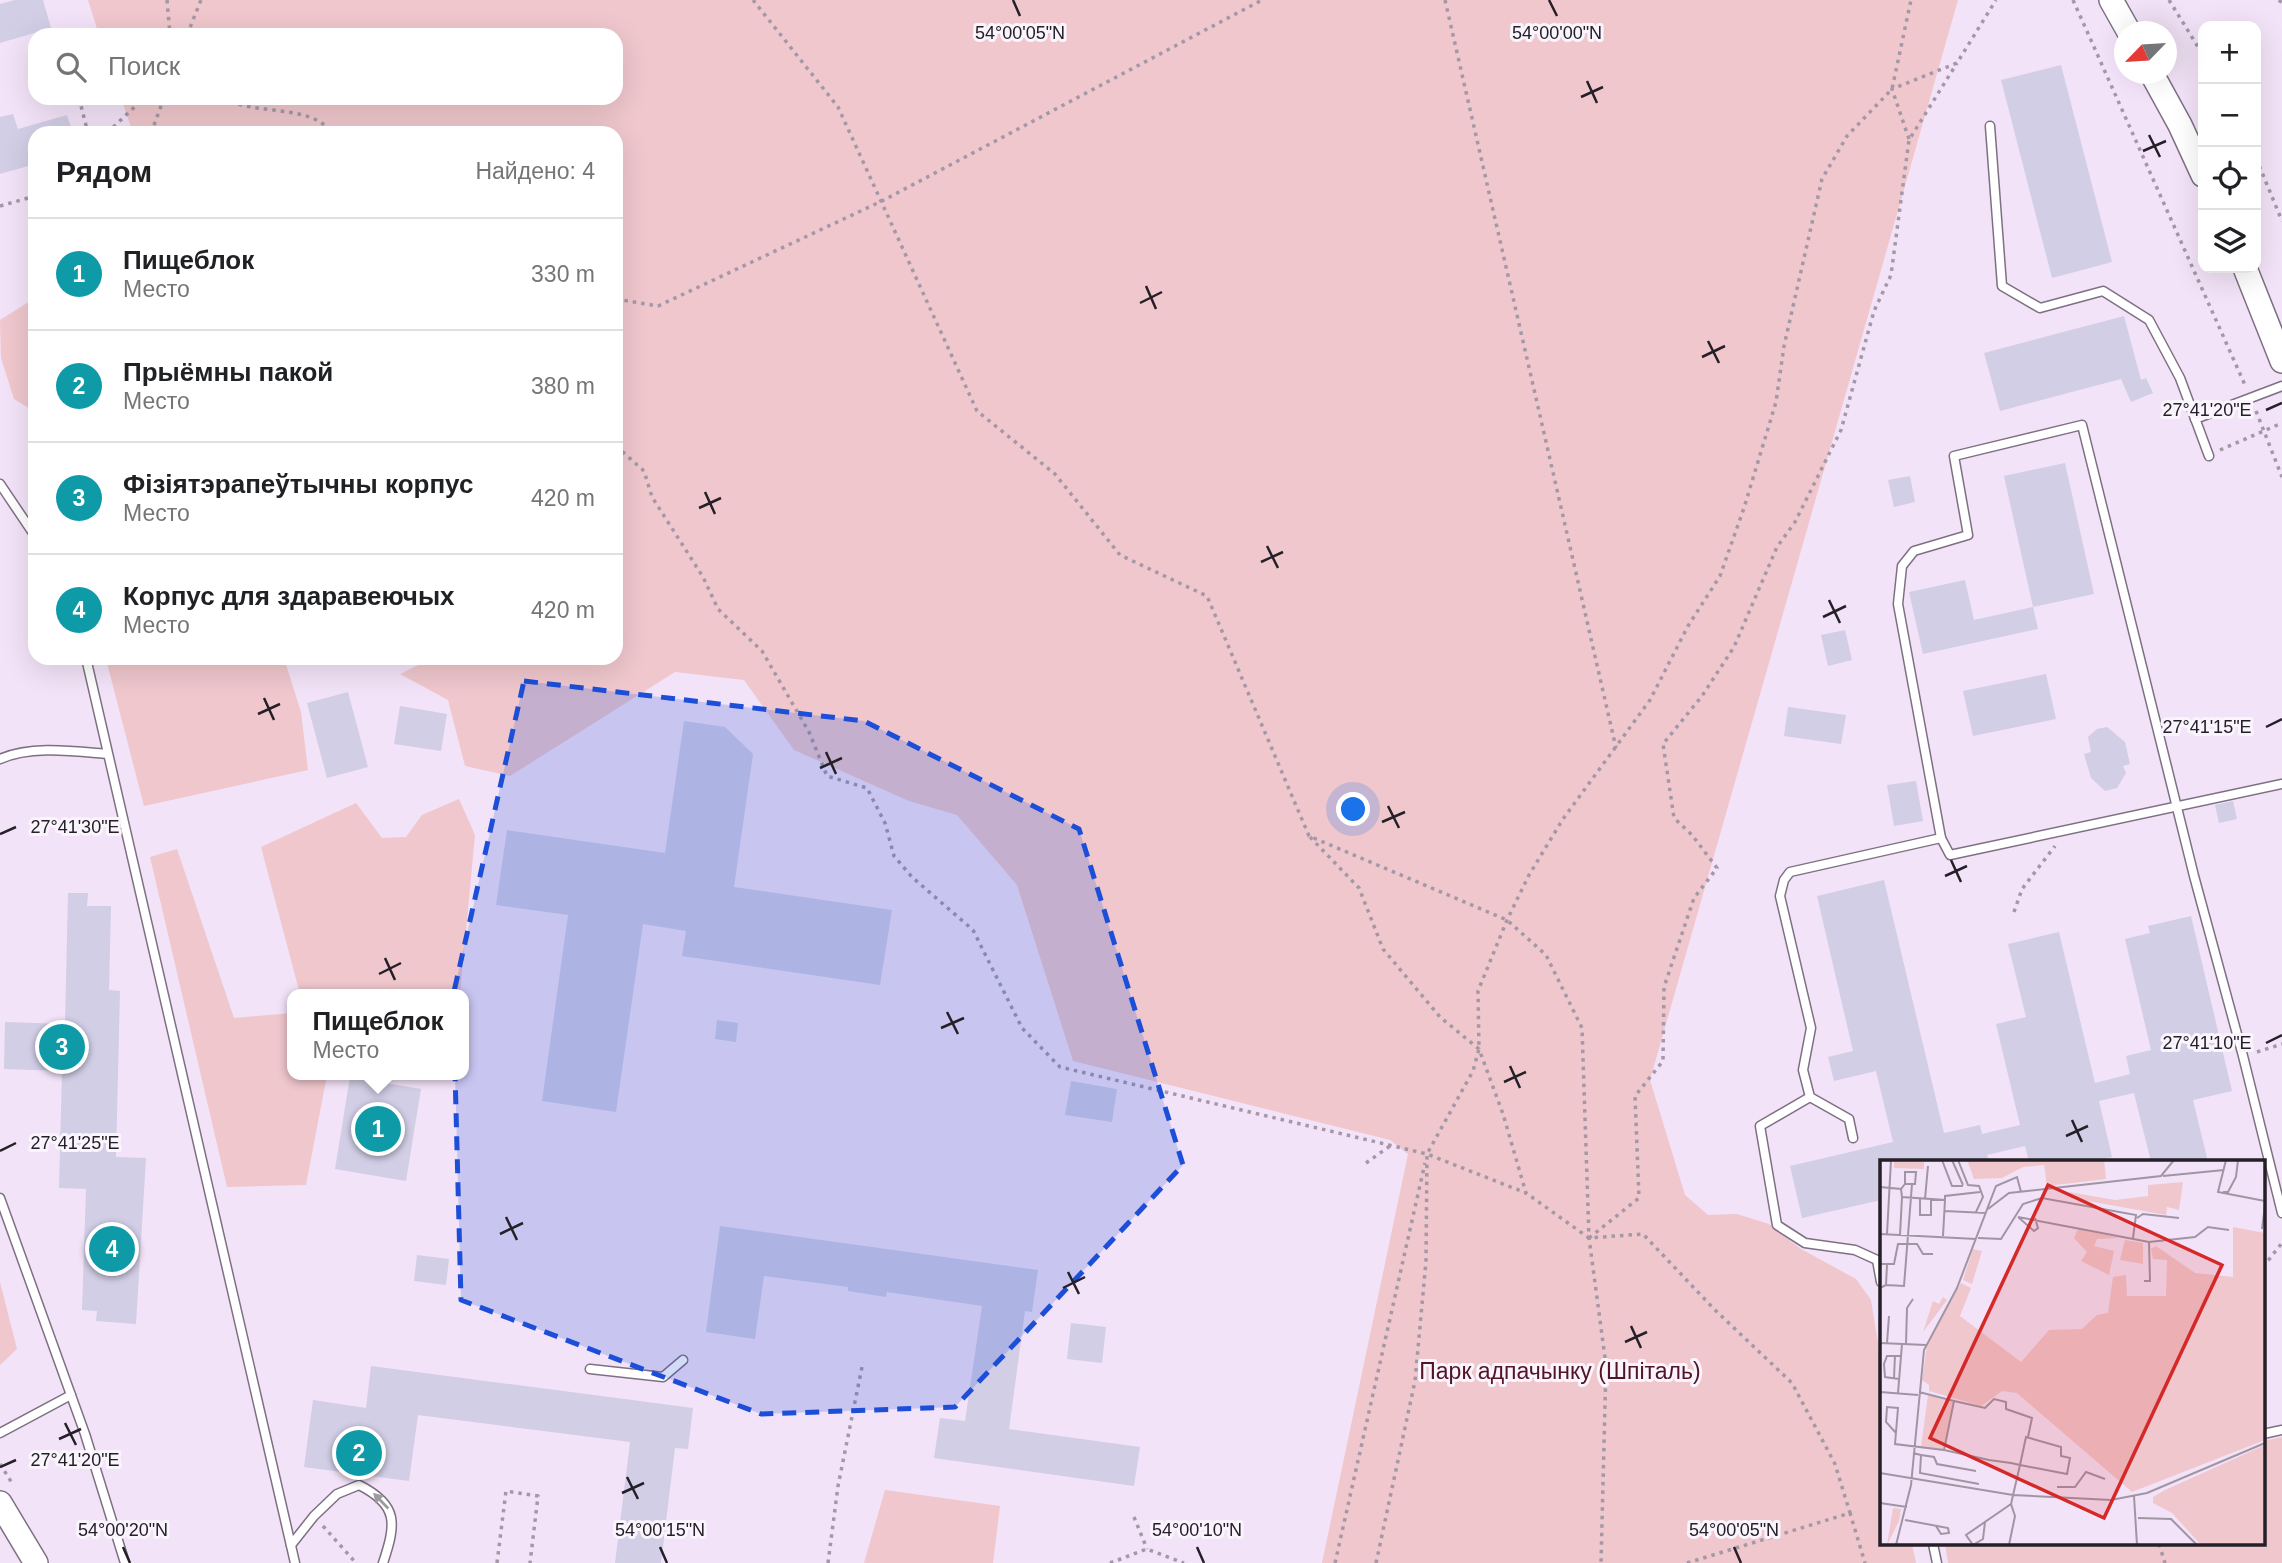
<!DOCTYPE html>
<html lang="ru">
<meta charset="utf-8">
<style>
:root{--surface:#fff;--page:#f6f6f6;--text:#202124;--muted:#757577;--line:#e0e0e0;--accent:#7c3aed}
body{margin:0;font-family:Helvetica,sans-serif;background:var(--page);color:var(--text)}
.controls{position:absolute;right:21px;top:21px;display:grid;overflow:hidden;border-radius:14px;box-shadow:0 7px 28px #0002}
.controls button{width:63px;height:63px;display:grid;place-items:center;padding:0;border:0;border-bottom:2px solid var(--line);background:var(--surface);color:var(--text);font:35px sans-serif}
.compass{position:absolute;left:2114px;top:21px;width:63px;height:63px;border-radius:50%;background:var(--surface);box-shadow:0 7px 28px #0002;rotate:245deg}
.you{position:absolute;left:1354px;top:810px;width:24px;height:24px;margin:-18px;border:5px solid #fff;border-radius:50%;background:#1a73e8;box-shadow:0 0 0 10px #1a73e833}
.badge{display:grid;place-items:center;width:46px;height:46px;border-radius:50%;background:var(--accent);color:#fff;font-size:23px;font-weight:700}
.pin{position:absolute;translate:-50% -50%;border:4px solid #fff;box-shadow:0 2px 7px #0006}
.popup{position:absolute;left:287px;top:989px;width:182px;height:91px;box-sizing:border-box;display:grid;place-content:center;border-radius:14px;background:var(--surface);filter:drop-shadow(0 2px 5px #0005);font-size:23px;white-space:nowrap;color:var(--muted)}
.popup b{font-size:26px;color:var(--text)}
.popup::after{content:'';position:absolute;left:50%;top:100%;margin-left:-14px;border:14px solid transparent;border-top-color:var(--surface)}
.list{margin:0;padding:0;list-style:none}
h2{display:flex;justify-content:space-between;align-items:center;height:91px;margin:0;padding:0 28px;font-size:30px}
h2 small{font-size:23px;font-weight:400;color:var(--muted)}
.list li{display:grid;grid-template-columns:46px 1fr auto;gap:21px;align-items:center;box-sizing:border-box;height:112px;padding:0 28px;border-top:2px solid var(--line)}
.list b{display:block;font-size:26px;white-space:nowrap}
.list p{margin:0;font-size:23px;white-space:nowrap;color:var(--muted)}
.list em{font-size:23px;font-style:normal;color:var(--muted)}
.icon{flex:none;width:38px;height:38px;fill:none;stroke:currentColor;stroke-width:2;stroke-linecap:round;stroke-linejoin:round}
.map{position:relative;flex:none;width:2282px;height:1563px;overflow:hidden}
.search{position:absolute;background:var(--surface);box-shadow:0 7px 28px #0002;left:28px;top:28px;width:595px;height:77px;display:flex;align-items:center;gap:18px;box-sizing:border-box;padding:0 24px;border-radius:21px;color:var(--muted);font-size:26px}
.panel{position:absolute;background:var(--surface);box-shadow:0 7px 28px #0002;left:28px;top:126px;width:595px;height:539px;border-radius:21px}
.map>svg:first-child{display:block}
</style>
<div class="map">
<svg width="2282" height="1563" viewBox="0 0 2282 1563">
<rect width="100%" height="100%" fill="#f3e3f8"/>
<g fill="#efc7cd">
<path d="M 88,0 L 1958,0 L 1650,1080 L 1685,1195 L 1708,1215 L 1737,1214 L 1769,1224 L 1801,1249 L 1856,1279 L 1871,1300 L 1881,1362 L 1881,1544 L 1912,1544 L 1916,1563 L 1322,1563 L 1408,1154 L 1390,1140 L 1073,1061 L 1017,885 L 957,815 L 909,801 L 794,750 L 744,680 L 675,672 L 510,776 L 465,766 L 448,700 L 400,674 L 433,658 L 616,658 L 616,133 L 133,133 L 121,98 L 616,98 L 616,35 L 99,35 Z"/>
<path d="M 35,298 L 35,412 L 14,399 L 1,358 L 0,320 Z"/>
<path d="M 108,658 L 284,658 L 301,712 L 308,770 L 144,806 L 106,659 Z"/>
<path d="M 459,799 L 475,835 L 460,994 L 300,994 L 261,847 L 356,803 L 382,838 L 406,837 L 422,815 Z"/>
<path d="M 177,849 L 234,1018 L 292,1013 L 292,1075 L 327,1075 L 306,1185 L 227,1187 L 150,857 Z"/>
<path d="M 0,1282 L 17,1349 L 0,1365 Z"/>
<path d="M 2282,1437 L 2282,1563 L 1948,1563 L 1945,1544 L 2263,1544 L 2263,1441 Z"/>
<path d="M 885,1490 L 1000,1506 L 993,1563 L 864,1563 Z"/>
</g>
<g fill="#d1cee6">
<path d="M 15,0 L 43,0 L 51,28 L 0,43 L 0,4 Z"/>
<path d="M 2061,65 L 2112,262 L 2052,278 L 2001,80 Z"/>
<path d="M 13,114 L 18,129 L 67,115 L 73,133 L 35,133 L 35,164 L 0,174 L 0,117 Z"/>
<path d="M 2124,316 L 2141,380 L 2146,378 L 2153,393 L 2131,402 L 2121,379 L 2000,411 L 1984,353 Z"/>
<path d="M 2065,463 L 2094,594 L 2033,607 L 2004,476 Z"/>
<path d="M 1910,476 L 1915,502 L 1894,507 L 1888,480 Z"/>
<path d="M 1965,580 L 1974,620 L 2033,607 L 2038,629 L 1923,654 L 1909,592 Z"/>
<path d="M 1845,630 L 1852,660 L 1828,666 L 1821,635 Z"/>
<path d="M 2046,674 L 2056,719 L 1973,736 L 1963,691 Z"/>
<path d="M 348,692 L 368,767 L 327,778 L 307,703 Z"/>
<path d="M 400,706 L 447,714 L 441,751 L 394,744 Z"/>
<path d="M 1788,707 L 1846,715 L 1841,744 L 1784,736 Z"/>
<path d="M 684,721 L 725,727 L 753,754 L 734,887 L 892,910 L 880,985 L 682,956 L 686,931 L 643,924 L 616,1112 L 542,1101 L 568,915 L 496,905 L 507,830 L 665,853 Z"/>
<path d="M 2107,727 L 2125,742 L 2130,764 L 2123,766 L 2126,773 L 2117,788 L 2105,791 L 2091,778 L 2084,754 L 2091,752 L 2088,737 L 2097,729 Z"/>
<path d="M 1916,781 L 1923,821 L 1894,826 L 1887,785 Z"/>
<path d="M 2233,801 L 2237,819 L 2219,823 L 2215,805 Z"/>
<path d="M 1884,880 L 1944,1133 L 1980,1125 L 1982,1134 L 2020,1125 L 1996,1024 L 2026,1017 L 2008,944 L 2059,932 L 2095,1083 L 2130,1074 L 2126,1056 L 2151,1050 L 2125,939 L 2150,933 L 2148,926 L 2191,916 L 2232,1091 L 2193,1100 L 2208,1162 L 2151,1162 L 2134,1093 L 2099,1101 L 2112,1157 L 2091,1162 L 2029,1162 L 2025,1146 L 1987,1155 L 1989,1162 L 1881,1162 L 1881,1200 L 1802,1218 L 1790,1166 L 1893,1142 L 1876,1071 L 1834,1081 L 1828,1057 L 1853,1051 L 1817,896 Z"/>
<path d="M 68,893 L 88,893 L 87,906 L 111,906 L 109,990 L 120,991 L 116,1157 L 146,1158 L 136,1324 L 96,1321 L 97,1311 L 82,1310 L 86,1189 L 59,1188 L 62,1071 L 4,1069 L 5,1022 L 65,1024 Z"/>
<path d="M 717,1020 L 738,1023 L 736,1042 L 715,1039 Z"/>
<path d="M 350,1077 L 421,1089 L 406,1181 L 335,1169 Z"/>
<path d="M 1071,1081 L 1117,1089 L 1112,1122 L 1065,1115 Z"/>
<path d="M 720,1226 L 1038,1270 L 1032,1312 L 1025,1311 L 1009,1429 L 1140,1447 L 1134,1486 L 934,1458 L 940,1418 L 965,1421 L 982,1306 L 887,1292 L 886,1297 L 848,1291 L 848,1287 L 764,1276 L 755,1339 L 706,1332 Z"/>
<path d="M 417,1255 L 449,1259 L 446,1285 L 414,1281 Z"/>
<path d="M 1071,1323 L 1106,1327 L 1102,1363 L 1067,1359 Z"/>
<path d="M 371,1366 L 693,1408 L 688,1449 L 675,1448 L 661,1563 L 615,1563 L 630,1442 L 418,1415 L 409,1481 L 304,1467 L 313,1400 L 366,1408 Z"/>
</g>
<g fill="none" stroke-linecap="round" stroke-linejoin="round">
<defs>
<g id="lane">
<path d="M 1990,126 L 2002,286 L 2040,308 L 2103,291 L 2149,320 L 2180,378 L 2209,456"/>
<path d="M 2195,419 L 2282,386"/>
<path d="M 0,484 L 35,536"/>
<path d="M 86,658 L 295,1563"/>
<path d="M 0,759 C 31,745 73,751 107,754"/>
<path d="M 2282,784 L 1950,855 L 1941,838 L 1898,604 L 1902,566 L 1914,551 L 1968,535 L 1954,456 L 2082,425 L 2194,876 L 2243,1056 L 2282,1213"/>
<path d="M 1810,1097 L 1760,1126 L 1777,1225 L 1805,1243 L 1855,1250 L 1877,1260 L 1881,1282"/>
<path d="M 1853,1138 L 1849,1119 L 1810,1097 L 1803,1070 L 1811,1028 L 1780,896 L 1784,880 L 1790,872 L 1941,838"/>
<path d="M 0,1198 L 85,1434 L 125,1563"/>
<path d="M 590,1369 L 663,1377 L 683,1360"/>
<path d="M 0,1433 L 71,1395"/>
<path d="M 2263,1434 L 2282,1430"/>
<path d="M 1933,1544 L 1937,1563"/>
<path d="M 291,1545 L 314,1516 L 337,1494 L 359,1485 C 399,1505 396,1524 383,1563"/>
</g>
<g id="secondary">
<path d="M 2111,0 L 2129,32"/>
<path d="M 2152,74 L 2180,125 L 2203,175"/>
<path d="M 2245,268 L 2282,361"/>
<path d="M 0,1503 L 36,1563"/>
</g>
</defs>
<use href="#lane" stroke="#7e7083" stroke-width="11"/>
<use href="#secondary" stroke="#7e7083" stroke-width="26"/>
<g stroke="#a498a7" stroke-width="3.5" stroke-dasharray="3.5 5" stroke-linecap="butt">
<path d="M 167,0 L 170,35"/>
<path d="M 753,0 L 838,107 L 977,411 L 1055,474 L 1120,555 L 1207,596 L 1309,836 L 1507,920 L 1546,955 L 1582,1028 L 1589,1238 L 1606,1365 L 1601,1563"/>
<path d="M 1445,0 L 1616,748"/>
<path d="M 2073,0 L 2245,385"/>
<path d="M 2169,0 L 2203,55"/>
<path d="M 2279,0 L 2282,3"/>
<path d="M 187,35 L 201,0"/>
<path d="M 79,98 L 88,133"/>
<path d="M 223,98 C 254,116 311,103 332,133"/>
<path d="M 107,133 L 144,98"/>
<path d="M 151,133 L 164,98"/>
<path d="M 1909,139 L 1892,89 L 1957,63 L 1996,0"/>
<path d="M 2256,158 L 2282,221"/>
<path d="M 0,206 L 35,196"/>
<path d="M 616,299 L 658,306 L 882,201 L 1262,0"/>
<path d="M 2256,411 L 2282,477"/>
<path d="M 616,446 L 644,471 L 652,497 L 703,577 L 718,609 L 762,651 L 809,732 L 827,776 L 867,788 L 885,823 L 894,856 L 912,877 L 973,930 L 1022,1028 L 1060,1067 L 1427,1154 L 1526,1193"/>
<path d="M 2220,450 L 2282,423"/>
<path d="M 1310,837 L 1359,888 L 1383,949 L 1440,1017 L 1479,1049 L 1503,1114 L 1526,1193 L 1589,1238 L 1643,1234 L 1714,1309 L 1792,1383 L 1835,1464 L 1850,1513"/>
<path d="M 2014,912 L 2022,889 L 2055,846"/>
<path d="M 2257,1052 L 2282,1044"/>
<path d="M 1366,1163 L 1390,1146"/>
<path d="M 1589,1238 L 1639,1198 L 1635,1096 L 1663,1061 L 1664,987 L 1694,898 L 1717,868 L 1692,835 L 1674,818 L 1663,744 L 1702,696 L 1734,647 L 1777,547 L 1795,522 L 1841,430 L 1874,311 L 1891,275 L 1909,140 L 1957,63"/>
<path d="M 2263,1267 L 2282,1243"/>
<path d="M 0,1464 L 12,1483"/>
<path d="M 1134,1517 L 1147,1549"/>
<path d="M 323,1526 L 356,1563"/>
<path d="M 2159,1544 L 2165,1563"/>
<path d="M 497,1563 L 506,1491 L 538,1496 L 530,1563"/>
<path d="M 828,1563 L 838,1486 L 863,1362"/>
<path d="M 1110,1563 L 1147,1549 L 1184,1563"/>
<path d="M 1335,1563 L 1425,1163"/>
<path d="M 1376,1563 L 1415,1381 L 1426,1261 L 1427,1154 L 1473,1071 L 1479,1049 L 1478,991 L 1507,920 L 1529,875 L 1563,819 L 1650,700 L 1688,626 L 1720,576 L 1744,508 L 1776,402 L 1784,346 L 1822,179 L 1847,136 L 1892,89 L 1911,0"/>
<path d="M 1687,1563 L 1850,1513 L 1865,1563"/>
</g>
<use href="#lane" stroke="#fff" stroke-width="8"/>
<use href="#secondary" stroke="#fff" stroke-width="23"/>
</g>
<defs><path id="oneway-solid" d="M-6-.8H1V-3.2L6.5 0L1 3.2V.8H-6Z" transform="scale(1.75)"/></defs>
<use fill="#9d9b9e" href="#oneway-solid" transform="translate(381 1501) rotate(-134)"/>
<path fill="#1d4ed8" fill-opacity="0.2" stroke="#1d4ed8" stroke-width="5" stroke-dasharray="14 9" stroke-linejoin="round" d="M 524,681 L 864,721 L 1079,829 L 1183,1165 L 955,1407 L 761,1414 L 461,1300 L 453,996 Z"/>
<path fill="none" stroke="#252027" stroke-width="2.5" d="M 1013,0 L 1020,16M 1549,0 L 1557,16M 1587,81 L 1597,103M 1581,97 L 1603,87M 2149,135 L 2160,157M 2143,151 L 2166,141M 1146,286 L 1156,309M 1140,303 L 1162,292M 1708,341 L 1719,363M 1702,357 L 1725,346M 2266,410 L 2282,403M 705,492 L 715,514M 699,508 L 721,498M 1267,546 L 1278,568M 1261,562 L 1283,552M 1829,600 L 1840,623M 1823,617 L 1846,606M 264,698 L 274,720M 258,714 L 280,704M 2266,727 L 2282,719M 826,752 L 836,774M 820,768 L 842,758M 1388,806 L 1399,828M 1382,822 L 1405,812M 0,834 L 16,827M 1951,860 L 1961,882M 1945,876 L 1967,866M 385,958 L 395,980M 379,974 L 401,963M 947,1012 L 958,1034M 941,1028 L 964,1018M 2266,1043 L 2282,1035M 1510,1066 L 1520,1088M 1504,1082 L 1526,1072M 2072,1120 L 2082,1142M 2066,1136 L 2088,1126M 0,1151 L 16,1143M 506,1217 L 517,1240M 500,1234 L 523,1223M 1068,1272 L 1079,1294M 1063,1288 L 1085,1277M 1631,1326 L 1641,1348M 1625,1342 L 1647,1332M 65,1423 L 76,1445M 59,1439 L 81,1429M 0,1467 L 16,1460M 627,1477 L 638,1499M 622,1493 L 644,1483M 123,1547 L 130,1563M 660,1547 L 667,1563M 1197,1547 L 1204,1563M 1734,1547 L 1741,1563"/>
<g text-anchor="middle" stroke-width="6" stroke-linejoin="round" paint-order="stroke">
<g font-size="23" fill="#531425" stroke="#faf4fd">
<text x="1560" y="1379">Парк адпачынку (Шпіталь)</text>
</g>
</g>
<g transform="translate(1880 1160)">
<rect width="385" height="385" fill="#f3e3f8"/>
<path d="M 14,0 L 44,0 L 44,9 L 14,8 ZM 87,0 L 224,0 L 226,19 L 167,26 L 164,5 L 143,7 L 122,18 L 94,19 ZM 303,22 L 299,50 L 287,47 L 286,55 L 191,38 L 189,32 L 235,40 L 268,36 L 268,25 ZM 353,67 L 385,73 L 385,280 L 252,332 L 137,233 L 122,231 L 101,246 L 49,231 L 49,225 L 42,220 L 47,185 L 81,123 L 91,128 L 80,156 L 141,202 L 169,170 L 202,169 L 217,155 L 228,153 L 233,117 L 246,115 L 247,136 L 286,136 L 287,100 L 273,99 L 271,89 L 276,86 L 315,113 L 353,117 ZM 198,69 L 239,78 L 217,79 L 214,86 L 234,91 L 229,115 L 201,101 L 207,92 L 194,78 ZM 245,80 L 263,83 L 263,104 L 240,100 ZM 93,89 L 102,91 L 92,124 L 83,120 ZM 63,137 L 67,140 L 43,172 L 53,141 L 59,144 ZM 48,235 L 73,242 L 63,291 L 41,287 ZM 385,285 L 385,385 L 321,385 L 292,353 L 273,343 L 273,337 L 285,330 ZM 13,348 L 21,349 L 19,361 L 7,385 Z" fill="#efc7cd"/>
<path fill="none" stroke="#a195a4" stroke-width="2" d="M 62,0 L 72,26 L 83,26M 72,0 L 83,25M 78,0 L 88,25 L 99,26 L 103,37 L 96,52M 346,0 L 338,32 L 385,41M 283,16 L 344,10M 0,27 L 21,29 L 22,37 L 65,40 L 63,76M 21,29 L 25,24 L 35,24 L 36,12 L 25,12 L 25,24M 343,32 L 348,32 L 356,17 L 358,0M 40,38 L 40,55 L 51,55 L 51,39M 45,39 L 48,6M 65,40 L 65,36 L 100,32M 108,49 L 129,33 L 281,16 L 294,0M 65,51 L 106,53M 138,57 L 269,82 L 315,77 L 328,67 L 349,70M 138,57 L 154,71 L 158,68 L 155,58M 257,58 L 263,54 L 299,58M 382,69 L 385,45M 0,74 L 96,79M 7,74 L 11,0M 20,75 L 22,37M 98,78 L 121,79 L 143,44 L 162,38 L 256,55 L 253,78M 0,104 L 14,104 L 18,84 L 37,84 L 43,94 L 53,94M 264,121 L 270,121 L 269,82M 6,125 L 24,126 L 32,24M 0,128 L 6,125 L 7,105M 0,183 L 46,185M 7,183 L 9,156M 26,184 L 27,148 L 33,139M 14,218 L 15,195M 19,219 L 5,217 L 4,204 L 7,196 L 22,196M 0,232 L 38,235M 39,232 L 74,241 L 64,290M 18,233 L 22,184M 74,241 L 105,248 L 114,239 L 126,242 L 126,249 L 152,258 L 148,277M 16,273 L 6,262 L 7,247 L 18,248 L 15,284 L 64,290 L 109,300 L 131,303 L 140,305 L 187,314 L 190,298 L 181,296 L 181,287 L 146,277 L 140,305 L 131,344 L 135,356 L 129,385M 33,293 L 41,295 L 40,313 L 99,324M 41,295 L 54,297 L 57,304 L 96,311M 0,313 L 133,335 L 231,340 L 267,333 L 385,283M 177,327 L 195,327 L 206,312 L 225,319M 254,336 L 257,385M 0,343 L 27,347M 258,358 L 291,359 L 317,385M 25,360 L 68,368 L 69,373 L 61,374 L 56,366M 105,362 L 103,379 L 93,385 L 86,375 L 131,344M 16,385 L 31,325 L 44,190 L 77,128 L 116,26 L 137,17 L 141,32"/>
<path fill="#d62828" fill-opacity="0.15" stroke="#d62828" stroke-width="3.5" d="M 168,25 L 342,105 L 224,358 L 50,278 Z"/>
<rect width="385" height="385" fill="none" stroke="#252027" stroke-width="3.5"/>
</g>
<g font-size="18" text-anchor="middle" fill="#252027" stroke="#faf4fd" stroke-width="6" stroke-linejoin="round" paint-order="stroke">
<text x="1020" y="39">54°00'05"N</text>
<text x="1557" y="39">54°00'00"N</text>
<text x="2207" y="416">27°41'20"E</text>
<text x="2207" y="733">27°41'15"E</text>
<text x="75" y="833">27°41'30"E</text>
<text x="2207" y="1049">27°41'10"E</text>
<text x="75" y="1149">27°41'25"E</text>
<text x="75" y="1466">27°41'20"E</text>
<text x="123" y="1536">54°00'20"N</text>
<text x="660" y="1536">54°00'15"N</text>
<text x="1197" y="1536">54°00'10"N</text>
<text x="1734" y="1536">54°00'05"N</text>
</g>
</svg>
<div class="controls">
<button>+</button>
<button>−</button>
<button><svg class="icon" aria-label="locate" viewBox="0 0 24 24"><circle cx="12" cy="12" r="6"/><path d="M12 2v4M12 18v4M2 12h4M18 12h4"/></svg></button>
<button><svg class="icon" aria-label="layers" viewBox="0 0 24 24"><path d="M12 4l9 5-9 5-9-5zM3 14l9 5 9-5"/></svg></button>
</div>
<svg class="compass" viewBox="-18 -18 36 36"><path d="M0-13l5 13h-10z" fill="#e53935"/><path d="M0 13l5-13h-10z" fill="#757577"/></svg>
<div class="you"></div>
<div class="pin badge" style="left:378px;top:1129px;background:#0f9aa8">1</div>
<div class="popup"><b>Пищеблок</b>Место</div>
<div class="pin badge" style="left:359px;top:1453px;background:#0f9aa8">2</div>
<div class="pin badge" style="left:62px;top:1047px;background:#0f9aa8">3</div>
<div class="pin badge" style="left:112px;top:1249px;background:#0f9aa8">4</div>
<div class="search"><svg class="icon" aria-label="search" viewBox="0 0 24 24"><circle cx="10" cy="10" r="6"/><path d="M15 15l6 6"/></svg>Поиск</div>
<section class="panel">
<h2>Рядом<small>Найдено: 4</small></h2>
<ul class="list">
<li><span class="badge" style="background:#0f9aa8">1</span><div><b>Пищеблок</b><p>Место</p></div><em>330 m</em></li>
<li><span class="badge" style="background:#0f9aa8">2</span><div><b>Прыёмны пакой</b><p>Место</p></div><em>380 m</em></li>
<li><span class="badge" style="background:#0f9aa8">3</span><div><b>Фізіятэрапеўтычны корпус</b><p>Место</p></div><em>420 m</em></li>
<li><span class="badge" style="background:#0f9aa8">4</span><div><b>Корпус для здаравеючых</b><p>Место</p></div><em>420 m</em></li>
</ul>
</section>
</div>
